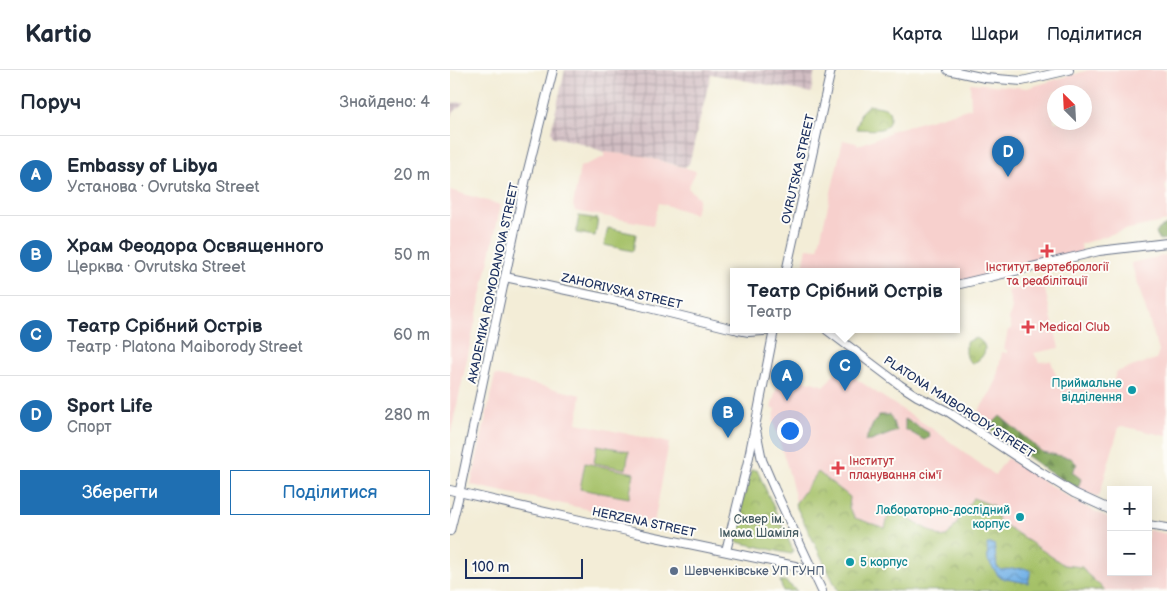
<!DOCTYPE html>
<html lang="uk">
<meta charset="utf-8">
<style>
:root{--surface:#fff;--page:#f6f6f7;--text:#1f2937;--muted:#747a83;--line:#e0e1e3;--accent:#1f6fb2}
body{margin:0;font-family:"Balsamiq Sans",sans-serif;background:var(--page);color:var(--text)}
.controls{position:absolute;right:15px;bottom:15px;display:grid;overflow:hidden;border-radius:0px;box-shadow:0 5px 20px #0002}
.controls button{width:45px;height:45px;display:grid;place-items:center;padding:0;border:0;border-bottom:1px solid var(--line);background:var(--surface);color:var(--text);font:25px sans-serif}
.compass{position:absolute;left:597px;top:15px;width:45px;height:45px;border-radius:50%;background:var(--surface);box-shadow:0 5px 20px #0002;rotate:336deg}
.scale{position:absolute;left:15px;bottom:12px;width:118px;box-sizing:border-box;padding-left:5px;border:2px solid #1b2f5e;border-top:0;font-size:14px;line-height:18px;white-space:nowrap;color:#1b2f5e;-webkit-text-stroke:4px #fdfcf7;paint-order:stroke}
.you{position:absolute;left:339px;top:360px;width:18px;height:18px;margin:-12px;border:4px solid #fff;border-radius:50%;background:#1a73e8;box-shadow:0 0 0 8px #1a73e833}
.badge{display:grid;place-items:center;width:32px;height:32px;border-radius:50%;background:var(--accent);color:#fff;font-size:16px;font-weight:700}
.pin{position:absolute;translate:-50% -41px;filter:drop-shadow(0 1px 2px #0008)}
.pin::after{content:'';position:absolute;top:26px;width:18px;height:15px;background:inherit;clip-path:polygon(0 0,100% 0,50% 100%)}
.popup{position:absolute;left:280px;top:198px;width:230px;height:65px;box-sizing:border-box;display:grid;place-content:center;border-radius:0px;background:var(--surface);filter:drop-shadow(0 1px 4px #0005);font-size:16px;white-space:nowrap;color:var(--muted)}
.popup b{font-size:19px;color:var(--text)}
.popup::after{content:'';position:absolute;left:50%;top:100%;margin-left:-10px;border:10px solid transparent;border-top-color:var(--surface)}
.list{margin:0;padding:0;list-style:none}
h2{display:flex;justify-content:space-between;align-items:center;height:65px;margin:0;padding:0 20px;font-size:21px}
h2 small{font-size:16px;font-weight:400;color:var(--muted)}
.list li{display:grid;grid-template-columns:32px 1fr auto;gap:15px;align-items:center;box-sizing:border-box;height:80px;padding:0 20px;border-top:1px solid var(--line)}
.list b{display:block;font-size:19px;white-space:nowrap}
.list p{margin:0;font-size:16px;white-space:nowrap;color:var(--muted)}
.list em{font-size:16px;font-style:normal;color:var(--muted)}
.actions{display:flex;gap:10px;padding:15px 20px}
.actions a{flex:1;padding:11px 0;border:1px solid var(--accent);border-radius:0px;text-align:center;font-size:18px;color:var(--accent)}
.actions .main{background:var(--accent);color:#fff}
.map{position:relative;flex:none;width:717px;height:521px;overflow:hidden}
header{display:flex;align-items:center;gap:30px;box-sizing:border-box;height:70px;padding:0 25px;background:var(--surface);border-bottom:1px solid var(--line)}
header strong{font-size:24px}
nav{display:flex;gap:28px;margin-inline-start:auto;font-size:18px}
main{display:flex}
aside{flex:1;background:var(--surface)}
.map>svg:first-child{display:block}
</style>
<header>
<strong>Kartio</strong>
<nav><a>Карта</a><a>Шари</a><a>Поділитися</a></nav>
</header>
<main>
<aside>
<h2>Поруч<small>Знайдено: 4</small></h2>
<ul class="list">
<li><span class="badge">A</span><div><b>Embassy of Libya</b><p>Установа · Ovrutska Street</p></div><em>20 m</em></li>
<li><span class="badge">B</span><div><b>Храм Феодора Освященного</b><p>Церква · Ovrutska Street</p></div><em>50 m</em></li>
<li><span class="badge">C</span><div><b>Театр Срібний Острів</b><p>Театр · Platona Maiborody Street</p></div><em>60 m</em></li>
<li><span class="badge">D</span><div><b>Sport Life</b><p>Спорт</p></div><em>280 m</em></li>
</ul>
<div class="actions"><a class="main">Зберегти</a><a>Поділитися</a></div>
</aside>
<div class="map">
<svg width="717" height="521" viewBox="0 0 717 521">
<defs>
<pattern id="industrial-grid" width="8" height="8" patternUnits="userSpaceOnUse" patternTransform="scale(1.25)"><rect width="8" height="8" fill="#d2bec3"/><path d="M0 4h8M4 0v8" fill="none" stroke="#aa9ba2"/></pattern>
<pattern id="forest-firs" width="22" height="20" patternUnits="userSpaceOnUse" patternTransform="scale(1.25)"><rect width="22" height="20" fill="#84a75c"/><path d="M5 1l3.5 6h-7zM16 11l3.5 6h-7z" fill="#6b884f"/></pattern>
<pattern id="park-crowns" width="20" height="18" patternUnits="userSpaceOnUse" patternTransform="scale(1.25)"><rect width="20" height="18" fill="#a5c168"/><path d="M2 6a3 3 0 1 1 6 0M12 15a3 3 0 1 1 6 0" fill="none" stroke="#869d59"/></pattern>
<pattern id="water-waves" width="16" height="10" patternUnits="userSpaceOnUse" patternTransform="scale(1.25)"><rect width="16" height="10" fill="#74b2e7"/><path d="M0 5q4-4 8 0t8 0" fill="none" stroke="#5e91be"/></pattern>
</defs>
<rect width="100%" height="100%" fill="#fdfcf7"/>
<filter id="ink" filterUnits="userSpaceOnUse"><feTurbulence type="fractalNoise" baseFrequency=".02" numOctaves="2"/><feDisplacementMap in="SourceGraphic" scale="10" xChannelSelector="R" yChannelSelector="G"/><feConvolveMatrix kernelMatrix="1 2 1 2 8 2 1 2 1" color-interpolation-filters="sRGB"/></filter>
<filter id="wash" filterUnits="userSpaceOnUse"><feTurbulence type="fractalNoise" baseFrequency=".0096" numOctaves="4" result="noise"/><feDisplacementMap in="SourceGraphic" scale="20" xChannelSelector="R" yChannelSelector="G"/><feGaussianBlur stdDeviation="1.12" result="paint"/><feColorMatrix in="noise" values="0 0 0 0 0 0 0 0 0 0 0 0 0 0 0 0 0 1.4 0 .05"/><feComposite in="paint" operator="in"/></filter>
<g filter="url(#wash)">
<rect width="100%" height="100%" fill="#f3edd7"/>
<g fill="#f7d0cd" fill-rule="evenodd">
<path d="M 639,0 L 716,0 L 717,115 L 715,116 L 717,123 L 717,151 L 674,160 L 631,174 L 632,182 L 506,213 L 506,202 L 352,202 L 357,178 L 368,179 L 393,70 L 406,73 L 409,75 L 440,63 L 440,61 L 521,38 L 520,13 L 577,18 ZM 604,22 L 634,22 L 634,52 L 604,52 Z"/>
<path d="M 154,82 L 193,86 L 246,101 L 238,118 L 249,128 L 245,144 L 209,133 L 203,155 L 125,141 L 123,136 L 130,97 L 154,87 Z"/>
<path d="M 0,120 L 51,135 L 1,362 L 0,362 Z"/>
<path d="M 717,185 L 717,366 L 672,356 L 669,357 L 649,427 L 638,423 L 599,402 L 524,348 L 542,320 L 548,307 L 547,306 L 552,282 L 557,283 L 557,280 L 554,279 L 558,260 L 562,259 L 559,249 L 562,238 L 558,221 L 593,212 L 609,278 L 584,283 L 589,292 L 601,291 L 608,311 L 648,317 L 663,313 L 666,302 L 706,289 L 709,281 L 681,193 Z"/>
<path d="M 389,297 L 427,323 L 487,362 L 545,405 L 557,388 L 628,433 L 661,449 L 661,502 L 698,502 L 698,460 L 717,464 L 717,521 L 388,521 L 345,434 L 346,431 L 338,399 L 323,351 L 326,339 L 321,338 L 327,317 L 340,320 L 351,309 L 375,316 Z"/>
<path d="M 45,305 L 131,325 L 127,353 L 219,373 L 204,453 L 21,415 Z"/>
</g>
<g fill="url(#industrial-grid)">
<path d="M 115,0 L 365,0 L 361,23 L 261,4 L 239,94 L 234,97 L 193,86 L 154,82 L 127,72 L 103,67 L 101,62 Z"/>
<path d="M 14,32 L 0,46 L 0,33 Z"/>
</g>
<g fill="#a5c168" stroke="#607863">
<path d="M 158,158 L 186,164 L 183,181 L 154,175 Z"/>
<path d="M 147,375 L 179,381 L 176,399 L 144,393 Z"/>
<path d="M 135,393 L 184,403 L 179,428 L 130,419 Z"/>
<path d="M 330,511 L 335,511 L 347,521 L 333,521 Z"/>
</g>
<g fill="url(#forest-firs)" stroke="#506b5d">
<path d="M 717,155 L 717,169 L 710,170 L 706,163 L 709,159 Z"/>
<path d="M 429,345 L 440,345 L 447,361 L 421,371 L 415,371 L 424,352 Z"/>
<path d="M 550,346 L 592,382 L 621,388 L 627,394 L 622,402 L 631,409 L 628,418 L 599,402 L 542,361 L 541,355 Z"/>
<path d="M 455,349 L 479,363 L 480,367 L 474,370 L 455,359 Z"/>
</g>
<g fill="url(#park-crowns)" stroke="#607863">
<path d="M 418,35 C 423,36 434,36 438,40 C 442,45 440,55 434,58 C 427,61 414,59 406,59 L 411,42 Z"/>
<path d="M 129,146 L 148,149 L 145,166 L 126,163 Z"/>
<path d="M 526,268 C 541,275 535,288 523,293 L 519,291 L 516,285 L 516,272 Z"/>
<path d="M 301,400 L 307,400 L 343,480 L 341,484 L 287,472 L 284,465 Z"/>
<path d="M 368,402 L 400,427 L 399,438 L 405,448 L 435,458 L 440,439 L 493,468 L 501,462 L 523,428 L 544,436 L 549,451 L 614,495 L 632,497 L 636,503 L 655,520 L 388,521 L 345,434 Z"/>
</g>
<path fill="url(#water-waves)" stroke="#4870a2" d="M 537,474 L 544,474 L 547,497 L 551,500 L 574,498 L 581,501 L 578,513 L 550,508 L 538,491 Z"/>
</g>
<g filter="url(#ink)">
<g fill="none" stroke-linecap="round" stroke-linejoin="round">
<defs>
<g id="minor">
<path d="M 498,0 L 535,8 L 572,11 L 619,0"/>
<path d="M 336,202 L 381,0"/>
<path d="M 55,207 L 187,235 L 284,259"/>
<path d="M 506,215 L 649,181 L 717,173"/>
<path d="M 288,260 L 299,262 L 326,260"/>
<path d="M 377,260 L 450,315 L 467,326 L 497,341 L 590,402 L 624,423 L 661,440"/>
<path d="M 306,360 L 312,390 L 324,418 L 372,521"/>
<path d="M 0,420 L 186,463 L 345,496 L 363,503"/>
<path d="M 698,455 L 717,458"/>
<path d="M 0,461 L 8,429 L 76,108 L 103,0"/>
<path d="M 276,481 L 299,387 L 324,260"/>
</g>
</defs>
<use href="#minor" stroke="#677288" stroke-width="10"/>
<use href="#minor" stroke="#fff" stroke-width="8"/>
</g>
</g>
<g fill="#e0444e" stroke="#fdfcf7" stroke-width="2">
<path d="M594.5 173.5h5v5h5v5h-5v5h-5v-5h-5v-5h5z"/>
<path d="M575.5 249.5h5v5h5v5h-5v5h-5v-5h-5v-5h5z"/>
<path d="M385.5 390.5h5v5h5v5h-5v5h-5v-5h-5v-5h5z"/>
</g>
<g fill="#0f9aa8" stroke="#fdfcf7" stroke-width="2">
<circle cx="682" cy="320" r="5"/>
<circle cx="570" cy="447" r="5"/>
<circle cx="400" cy="492" r="5"/>
</g>
<circle fill="#5c6f8a" stroke="#fdfcf7" stroke-width="2" cx="224" cy="501" r="5"/>
<g text-anchor="middle" stroke-width="4" stroke-linejoin="round" paint-order="stroke">
<g font-size="12" fill="#1b2f5e" stroke="#fdfcf7">
<text transform="translate(348 99) rotate(-77)" y="4">OVRUTSKA STREET</text>
<text transform="translate(43 213) rotate(-78)" y="4">AKADEMIKA ROMODANOVA STREET</text>
<text transform="translate(172 221) rotate(13)" y="4">ZAHORIVSKA STREET</text>
<text transform="translate(509 337) rotate(33)" y="4">PLATONA MAIBORODY STREET</text>
<text transform="translate(194 452) rotate(12)" y="4">HERZENA STREET</text>
</g>
<g font-size="12" fill="#be3a42" stroke="#fdfcf7" text-anchor="start">
<text x="597" y="201" text-anchor="middle">Інститут вертебрології<tspan x="597" dy="14">та реабілітації</tspan></text>
<text x="589" y="261">Medical Club</text>
<text x="399" y="395">Інститут<tspan x="399" dy="14">планування сім'ї</tspan></text>
</g>
<g font-size="12" fill="#0d838f" stroke="#fdfcf7" text-anchor="end">
<text x="672" y="317">Приймальне<tspan x="672" dy="14">відділення</tspan></text>
<text x="560" y="444">Лабораторно-дослідний<tspan x="560" dy="14">корпус</tspan></text>
<text x="410" y="496" text-anchor="start">5 корпус</text>
</g>
<g font-size="12" fill="#445b61" stroke="#fdfcf7">
<text x="309" y="453">Сквер ім.<tspan x="309" dy="14">Імама Шаміля</tspan></text>
</g>
<g font-size="12" fill="#4e5e75" stroke="#fdfcf7" text-anchor="start">
<text x="234" y="505">Шевченківське УП ГУНП</text>
</g>
</g>
</svg>
<div class="controls">
<button>+</button>
<button>−</button>
</div>
<svg class="compass" viewBox="-18 -18 36 36"><path d="M0-13l5 13h-10z" fill="#e53935"/><path d="M0 13l5-13h-10z" fill="#747a83"/></svg>
<div class="scale">100 m</div>
<div class="you"></div>
<div class="pin badge" style="left:337px;top:331px">A</div>
<div class="pin badge" style="left:278px;top:368px">B</div>
<div class="pin badge" style="left:395px;top:321px">C</div>
<div class="popup"><b>Театр Срібний Острів</b>Театр</div>
<div class="pin badge" style="left:558px;top:107px">D</div>
</div>
</main>
